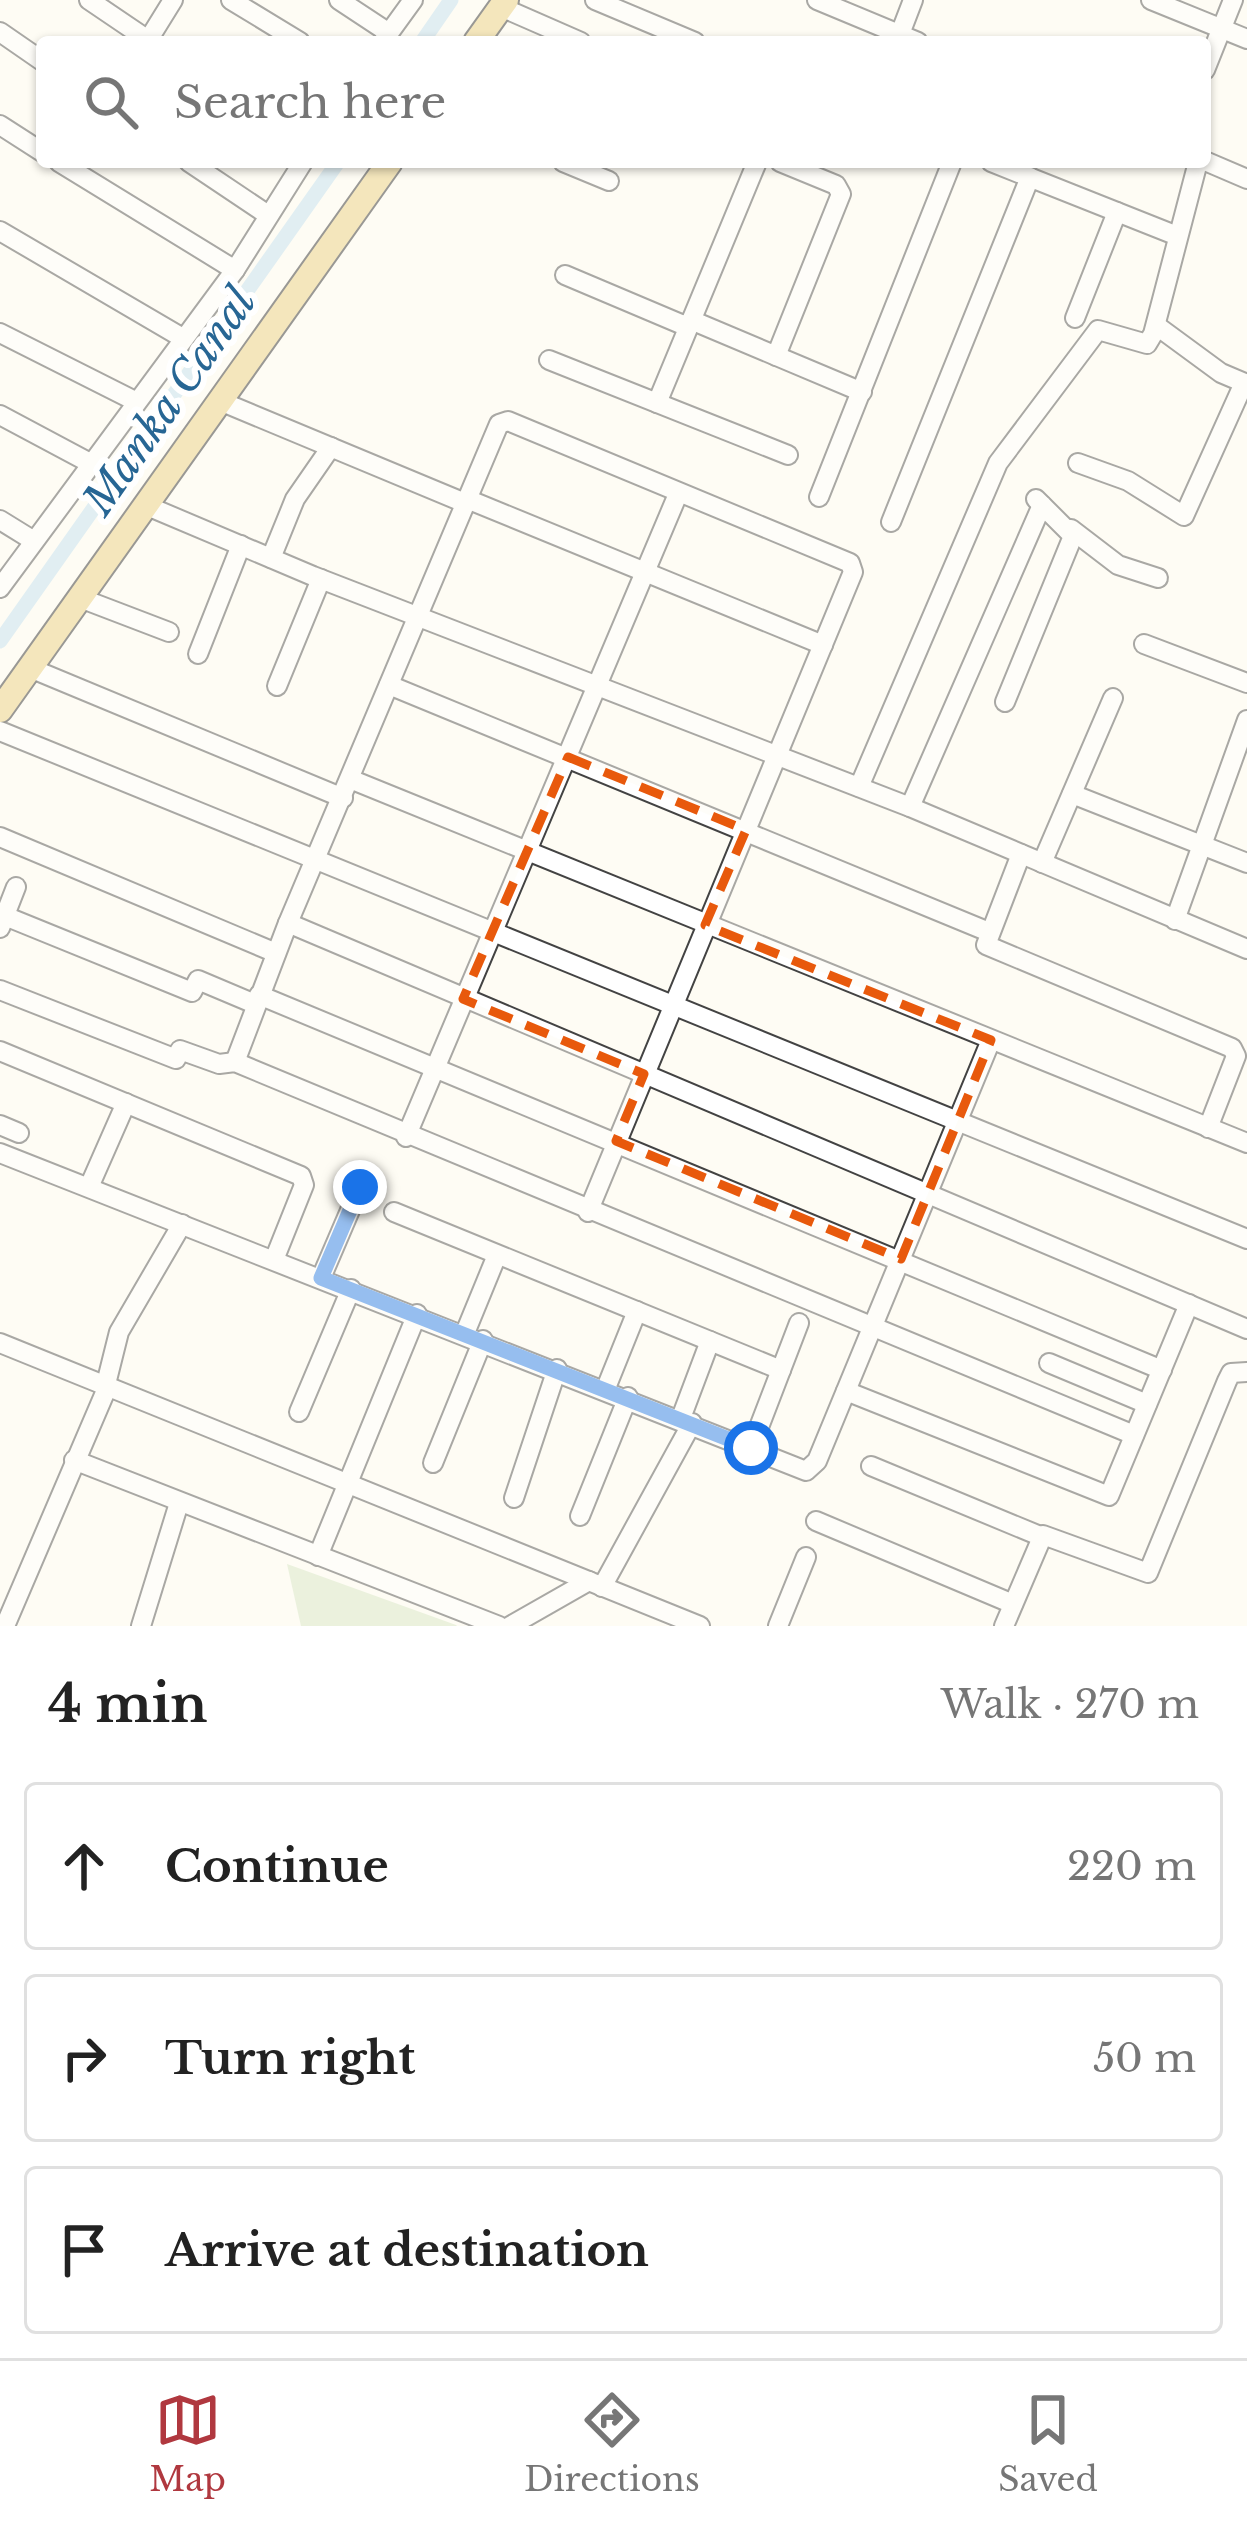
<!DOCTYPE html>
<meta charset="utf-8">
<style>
:root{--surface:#fff;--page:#f6f6f6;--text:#222;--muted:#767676;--line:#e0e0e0;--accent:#b0383f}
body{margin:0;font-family:"Libre Baskerville",serif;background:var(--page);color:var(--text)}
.stop{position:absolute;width:36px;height:36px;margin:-27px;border:9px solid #1a73e8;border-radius:50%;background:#fff}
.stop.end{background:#1a73e8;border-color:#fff;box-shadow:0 3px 12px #0008}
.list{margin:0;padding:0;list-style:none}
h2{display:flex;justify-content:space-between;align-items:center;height:156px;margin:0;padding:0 48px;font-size:51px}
h2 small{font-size:39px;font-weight:400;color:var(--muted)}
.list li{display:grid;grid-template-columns:78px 1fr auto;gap:36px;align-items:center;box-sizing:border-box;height:168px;margin:0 24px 24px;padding:0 24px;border:3px solid var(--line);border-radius:12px}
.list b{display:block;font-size:45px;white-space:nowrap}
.list em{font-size:39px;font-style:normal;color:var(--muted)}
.icon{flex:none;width:66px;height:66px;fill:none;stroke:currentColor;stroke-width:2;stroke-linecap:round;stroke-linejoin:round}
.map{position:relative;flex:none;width:1247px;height:1626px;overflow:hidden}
.search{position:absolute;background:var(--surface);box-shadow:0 3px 9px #0004;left:36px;right:36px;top:36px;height:132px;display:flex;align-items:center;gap:30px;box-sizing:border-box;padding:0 42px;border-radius:12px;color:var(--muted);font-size:45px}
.sheet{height:732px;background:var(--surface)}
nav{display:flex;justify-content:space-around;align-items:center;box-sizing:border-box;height:168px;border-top:3px solid var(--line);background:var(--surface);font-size:33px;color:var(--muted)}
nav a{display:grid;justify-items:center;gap:6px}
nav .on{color:var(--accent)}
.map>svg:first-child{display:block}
</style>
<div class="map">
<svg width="1247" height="1626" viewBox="0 0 1247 1626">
<rect width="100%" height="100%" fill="#fefcf4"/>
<path fill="#d4e5c1" d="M 287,1564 L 456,1625 L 457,1626 L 301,1626 Z"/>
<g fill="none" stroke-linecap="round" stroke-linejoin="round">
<g stroke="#bedeef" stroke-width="15">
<path d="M 422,42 L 451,0"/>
<path d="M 0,641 L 338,162"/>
</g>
<defs>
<g id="minor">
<path d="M 89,0 L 151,42"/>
<path d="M 231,0 L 300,42"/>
<path d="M 339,0 L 389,33"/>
<path d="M 595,0 L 695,42"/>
<path d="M 817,0 L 918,42"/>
<path d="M 1151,0 L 1247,39"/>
<path d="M 501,7 L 581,42"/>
<path d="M 0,32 L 42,61"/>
<path d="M 900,34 L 913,0"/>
<path d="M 384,40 L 413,0"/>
<path d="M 147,42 L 173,0"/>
<path d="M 1205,70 L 1233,0"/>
<path d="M 0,125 L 42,152"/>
<path d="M 1205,161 L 1247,179"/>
<path d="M 59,162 L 235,270"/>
<path d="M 189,162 L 268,215"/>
<path d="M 563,162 L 609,181"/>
<path d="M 991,162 L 1175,235"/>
<path d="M 0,231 L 181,337"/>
<path d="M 565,275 L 688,327"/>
<path d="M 1075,318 L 1117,212"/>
<path d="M 691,320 L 862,392"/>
<path d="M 1157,326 L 1221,373 L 1247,384"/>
<path d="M 0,333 L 135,401"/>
<path d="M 776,356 L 841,194 L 836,185 L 780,162"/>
<path d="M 549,360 L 788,455"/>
<path d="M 220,401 L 465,503"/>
<path d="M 657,403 L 757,162"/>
<path d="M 0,415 L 90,463"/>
<path d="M 1078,463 L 1128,481 L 1184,516 L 1244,383"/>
<path d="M 819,497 L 952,162"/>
<path d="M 467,499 L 823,645"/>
<path d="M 145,505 L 313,576 L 910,807 L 1247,949"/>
<path d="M 0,520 L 34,541"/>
<path d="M 891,522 L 1030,177"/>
<path d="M 1071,529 L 1118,565 L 1158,578"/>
<path d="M 271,558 L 295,499 L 331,447"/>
<path d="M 0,588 L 235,270 L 303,162"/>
<path d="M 80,598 L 169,632"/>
<path d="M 1144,644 L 1247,683"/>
<path d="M 198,654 L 241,545"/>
<path d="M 30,668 L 343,798"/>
<path d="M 389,685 L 989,932"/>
<path d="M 277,686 L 321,579"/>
<path d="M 1005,702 L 1073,536 L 1036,499"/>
<path d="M 0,731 L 1247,1239"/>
<path d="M 350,779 L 1247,1143"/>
<path d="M 859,787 L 998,463 L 1098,330 L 1147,344 L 1153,334 L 1198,162"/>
<path d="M 1072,794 L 1247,863"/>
<path d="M 910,807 L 1042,505"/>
<path d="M 0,837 L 276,953"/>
<path d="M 1021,854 L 986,945 L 1232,1048 L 1236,1056 L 1208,1128"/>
<path d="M 1042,863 L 1113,698"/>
<path d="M 0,914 L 192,992 L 198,980 L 255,1004"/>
<path d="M 1175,920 L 1247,720"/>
<path d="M 288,923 L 1247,1329"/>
<path d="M 0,928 L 16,887"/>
<path d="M 0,990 L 176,1059 L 180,1050 L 219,1064 L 235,1062 L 1134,1435"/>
<path d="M 259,995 L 1162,1370"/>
<path d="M 0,1051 L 301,1176 L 304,1185 L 274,1260"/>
<path d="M 235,1062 L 288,923 L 499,424 L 508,421 L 850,563 L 853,572 L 588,1212"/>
<path d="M 0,1125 L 19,1133"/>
<path d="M 406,1137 L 678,494"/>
<path d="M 0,1153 L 806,1471 L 817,1461 L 991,1040"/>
<path d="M 89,1187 L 126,1103"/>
<path d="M 394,1212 L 781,1370"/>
<path d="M 321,1278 L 360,1187"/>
<path d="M 465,1333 L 497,1255"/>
<path d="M 0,1343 L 700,1626"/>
<path d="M 1049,1363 L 1147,1404"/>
<path d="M 105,1388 L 119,1332 L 182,1224"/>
<path d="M 606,1388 L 637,1311"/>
<path d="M 846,1391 L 1109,1496 L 1189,1304"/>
<path d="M 299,1412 L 351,1289"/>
<path d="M 681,1418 L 710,1341"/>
<path d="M 751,1448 L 799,1323"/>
<path d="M 74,1460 L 499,1626"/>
<path d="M 433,1463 L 483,1340"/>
<path d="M 871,1466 L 1040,1536"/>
<path d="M 514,1498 L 557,1369"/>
<path d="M 580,1516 L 628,1397"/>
<path d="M 816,1521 L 1013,1604"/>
<path d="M 318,1556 L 417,1314"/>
<path d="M 602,1587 L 692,1423"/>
<path d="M 5,1626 L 107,1388"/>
<path d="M 141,1626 L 179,1503"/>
<path d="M 510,1626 L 589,1581"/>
<path d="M 778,1626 L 806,1557"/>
<path d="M 1004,1626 L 1043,1535 L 1148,1573 L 1227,1381 L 1231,1373 L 1247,1372"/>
</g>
<g id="major">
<path d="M 476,42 L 506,0"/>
<path d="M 0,710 L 390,162"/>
</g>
</defs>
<use href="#minor" stroke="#434343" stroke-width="22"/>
<use href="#major" stroke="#212121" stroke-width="28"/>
<use href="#minor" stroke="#fff" stroke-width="18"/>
<use href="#major" stroke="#e8cc79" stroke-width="24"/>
</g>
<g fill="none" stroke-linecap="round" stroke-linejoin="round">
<path stroke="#1a73e8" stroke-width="15" d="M 360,1187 L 321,1278 L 751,1448"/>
</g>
<path d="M0 0H1247V1626H0ZM 568,757 L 746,830 L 705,925 L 991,1040 L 901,1259 L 616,1141 L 644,1074 L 463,999 Z" fill="#fefcf4" fill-opacity=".55" fill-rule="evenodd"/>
<path fill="none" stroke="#e8590c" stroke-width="9" stroke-dasharray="24 15" stroke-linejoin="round" d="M 568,757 L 746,830 L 705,925 L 991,1040 L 901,1259 L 616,1141 L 644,1074 L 463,999 Z"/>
<g text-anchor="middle" stroke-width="12" stroke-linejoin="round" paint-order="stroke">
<g font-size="42" font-style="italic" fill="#276694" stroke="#fff">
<text transform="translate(169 401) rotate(-55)" y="15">Manka Canal</text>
</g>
</g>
</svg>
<div class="stop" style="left:751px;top:1448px"></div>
<div class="stop end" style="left:360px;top:1187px"></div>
<div class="search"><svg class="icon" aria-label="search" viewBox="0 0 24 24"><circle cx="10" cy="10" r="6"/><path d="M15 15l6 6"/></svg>Search here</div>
</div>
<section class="sheet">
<h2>4 min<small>Walk · 270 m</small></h2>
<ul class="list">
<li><svg class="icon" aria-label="ahead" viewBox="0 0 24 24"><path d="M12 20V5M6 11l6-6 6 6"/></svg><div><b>Continue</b></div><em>220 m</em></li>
<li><svg class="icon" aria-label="right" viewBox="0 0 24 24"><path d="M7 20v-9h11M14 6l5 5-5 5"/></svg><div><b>Turn right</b></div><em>50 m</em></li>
<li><svg class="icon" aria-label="arrive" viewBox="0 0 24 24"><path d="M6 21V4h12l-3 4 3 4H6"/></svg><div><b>Arrive at destination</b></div></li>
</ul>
</section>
<nav>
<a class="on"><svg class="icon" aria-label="map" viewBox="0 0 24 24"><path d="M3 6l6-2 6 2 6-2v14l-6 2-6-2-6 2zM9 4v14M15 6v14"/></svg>Map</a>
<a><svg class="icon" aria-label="directions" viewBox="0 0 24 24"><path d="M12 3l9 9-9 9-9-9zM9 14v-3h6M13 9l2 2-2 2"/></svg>Directions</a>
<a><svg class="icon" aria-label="saved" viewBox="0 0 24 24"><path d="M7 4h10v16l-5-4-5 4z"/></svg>Saved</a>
</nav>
